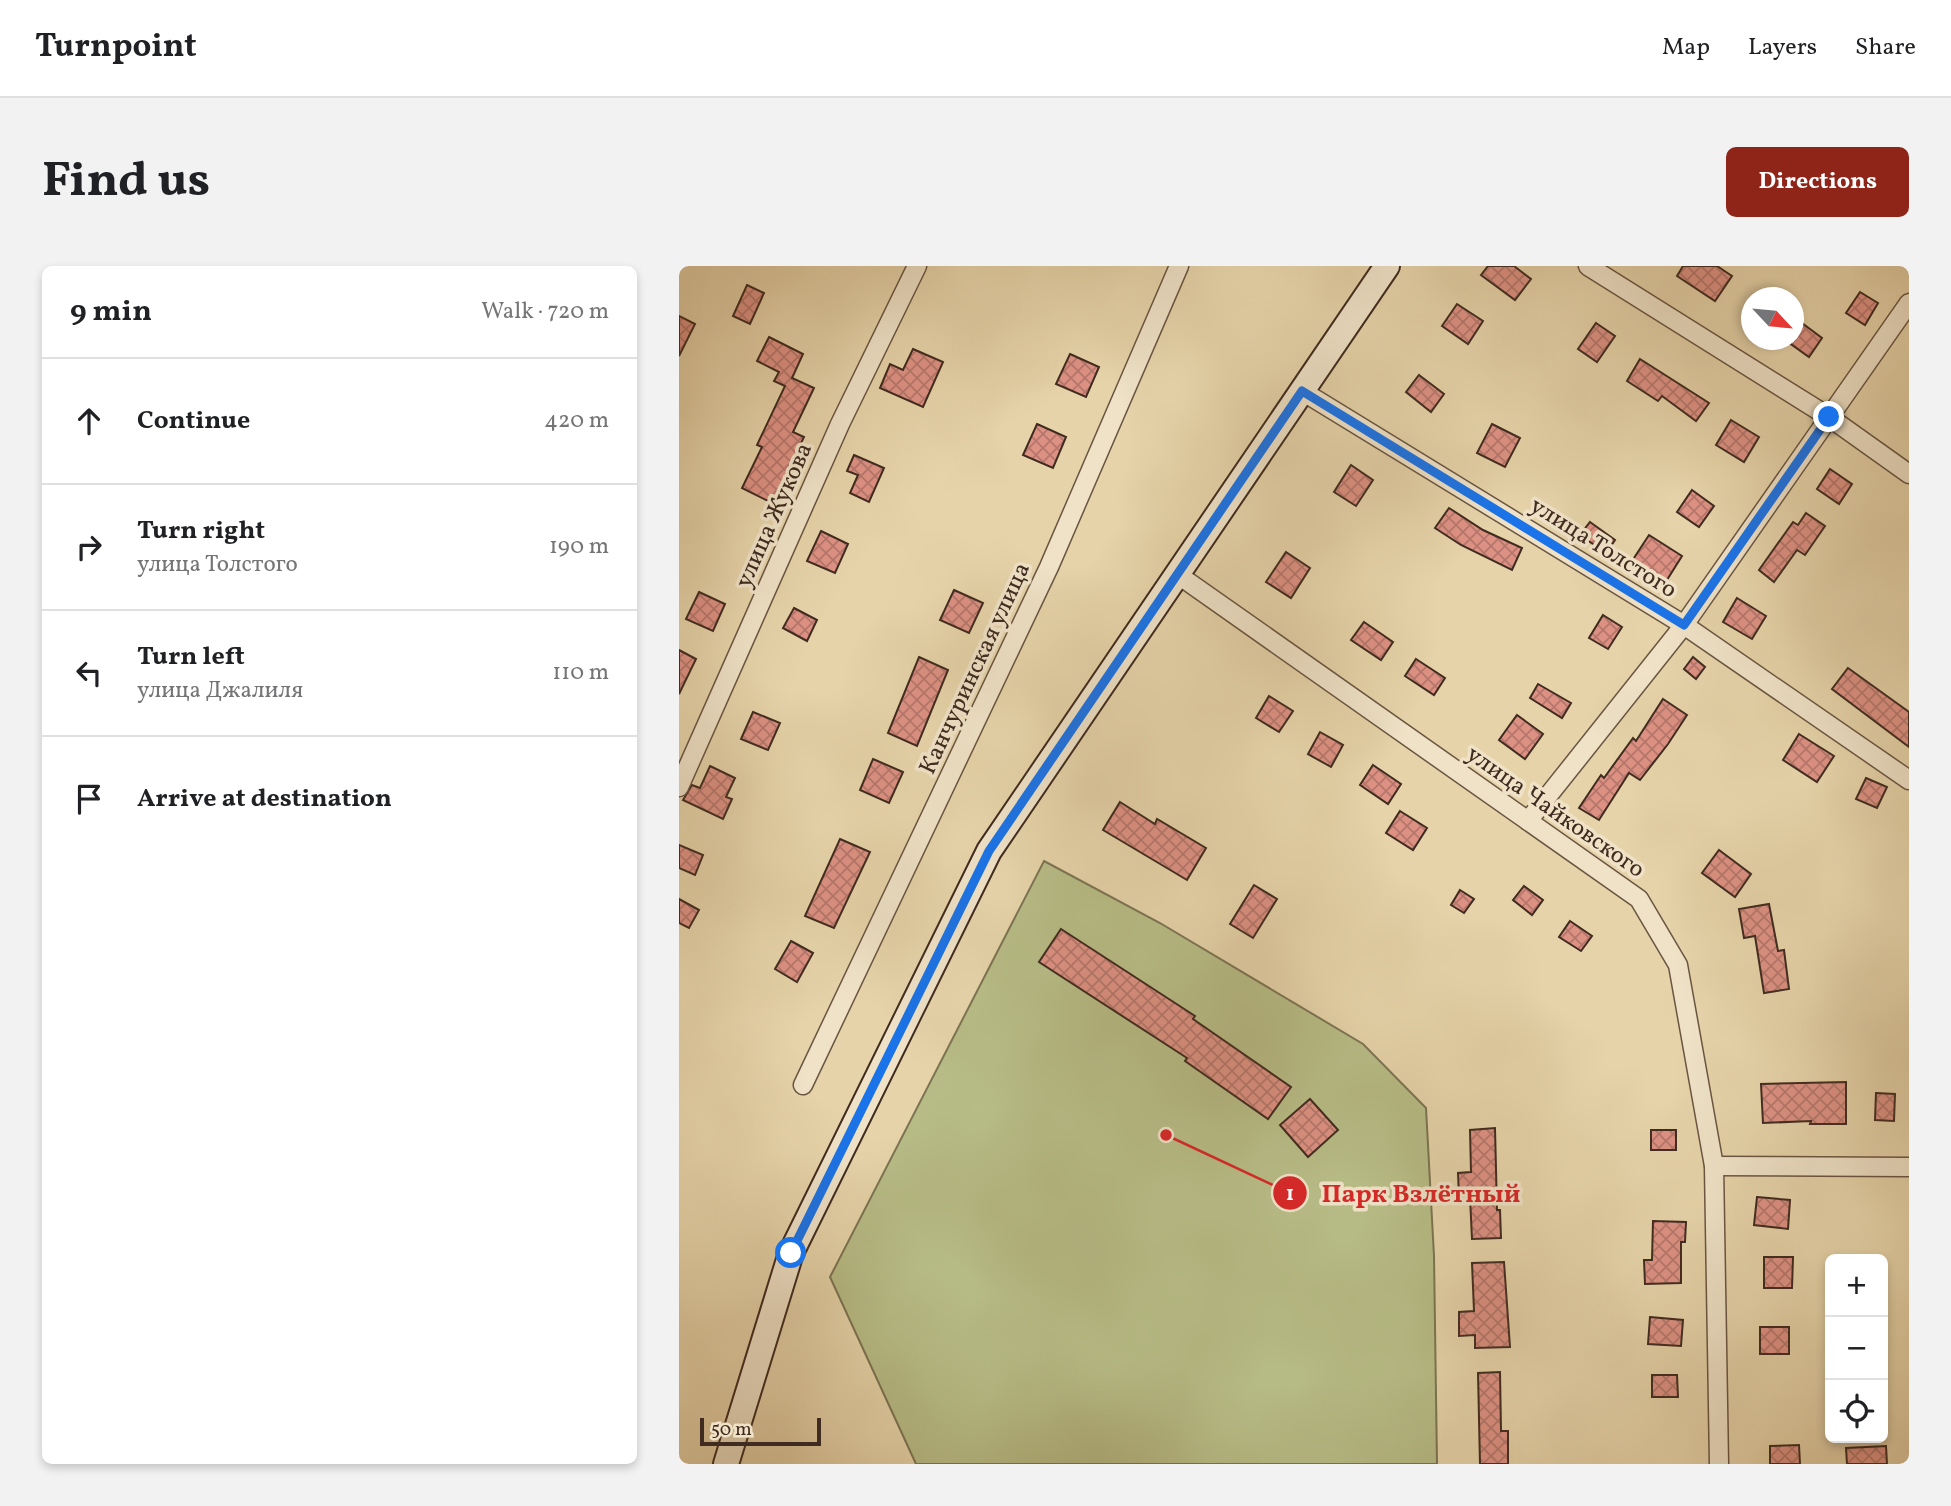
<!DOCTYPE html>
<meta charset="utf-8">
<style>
:root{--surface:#fff;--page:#f2f2f2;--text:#202124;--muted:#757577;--line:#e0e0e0;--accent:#8f2418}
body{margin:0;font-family:Vollkorn,serif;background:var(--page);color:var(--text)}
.controls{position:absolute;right:21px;bottom:21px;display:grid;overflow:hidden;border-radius:10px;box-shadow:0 4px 10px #0003}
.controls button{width:63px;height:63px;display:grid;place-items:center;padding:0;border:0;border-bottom:2px solid var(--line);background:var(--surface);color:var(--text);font:35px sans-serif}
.compass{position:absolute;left:1062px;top:21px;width:63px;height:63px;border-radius:50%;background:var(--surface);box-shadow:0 4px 10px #0003;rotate:116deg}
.scale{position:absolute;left:21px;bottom:18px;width:121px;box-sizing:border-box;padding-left:7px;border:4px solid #402b20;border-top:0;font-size:19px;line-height:24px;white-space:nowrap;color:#402b20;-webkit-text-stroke:5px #efe2c7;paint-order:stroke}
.stop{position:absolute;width:21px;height:21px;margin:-16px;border:5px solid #1a73e8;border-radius:50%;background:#fff}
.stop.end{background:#1a73e8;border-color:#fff;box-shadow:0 2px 7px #0008}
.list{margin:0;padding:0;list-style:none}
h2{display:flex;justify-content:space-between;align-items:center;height:91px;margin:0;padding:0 28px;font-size:30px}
h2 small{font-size:23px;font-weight:400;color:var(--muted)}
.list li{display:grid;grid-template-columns:46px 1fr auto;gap:21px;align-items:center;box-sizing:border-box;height:126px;padding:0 28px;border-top:2px solid var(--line)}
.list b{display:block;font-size:26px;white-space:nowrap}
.list p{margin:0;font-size:23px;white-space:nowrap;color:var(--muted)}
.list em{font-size:23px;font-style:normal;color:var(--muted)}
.icon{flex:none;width:38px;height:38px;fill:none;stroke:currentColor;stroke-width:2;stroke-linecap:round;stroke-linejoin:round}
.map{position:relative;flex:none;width:1230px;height:1198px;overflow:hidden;border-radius:10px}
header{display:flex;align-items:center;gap:42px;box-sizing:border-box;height:98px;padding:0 35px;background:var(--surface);border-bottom:2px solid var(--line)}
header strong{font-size:33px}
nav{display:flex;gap:38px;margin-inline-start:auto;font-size:24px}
.intro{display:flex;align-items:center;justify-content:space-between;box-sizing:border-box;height:168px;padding:0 42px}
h1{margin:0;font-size:49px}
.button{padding:18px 32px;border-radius:10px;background:var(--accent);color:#fff;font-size:24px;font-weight:700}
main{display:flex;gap:42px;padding:0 42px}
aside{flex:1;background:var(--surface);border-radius:10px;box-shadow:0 4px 10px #0003}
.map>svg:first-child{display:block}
</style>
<header>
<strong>Turnpoint</strong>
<nav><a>Map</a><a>Layers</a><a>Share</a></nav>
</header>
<div class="intro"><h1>Find us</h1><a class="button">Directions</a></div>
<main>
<aside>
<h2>9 min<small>Walk · 720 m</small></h2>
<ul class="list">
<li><svg class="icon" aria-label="ahead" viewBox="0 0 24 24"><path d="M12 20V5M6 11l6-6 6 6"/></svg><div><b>Continue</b></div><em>420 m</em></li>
<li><svg class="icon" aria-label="right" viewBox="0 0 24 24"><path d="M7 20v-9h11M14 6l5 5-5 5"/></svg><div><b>Turn right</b><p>улица Толстого</p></div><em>190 m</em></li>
<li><svg class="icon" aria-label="left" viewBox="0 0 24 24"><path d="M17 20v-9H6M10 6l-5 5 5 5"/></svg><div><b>Turn left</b><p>улица Джалиля</p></div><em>110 m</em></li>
<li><svg class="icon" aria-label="arrive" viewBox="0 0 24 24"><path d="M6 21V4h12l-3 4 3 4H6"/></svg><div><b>Arrive at destination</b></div></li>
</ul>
</aside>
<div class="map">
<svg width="1230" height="1198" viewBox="0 0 1230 1198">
<defs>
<pattern id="building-cross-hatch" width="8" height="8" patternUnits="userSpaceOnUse" patternTransform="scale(1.75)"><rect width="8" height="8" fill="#dd9183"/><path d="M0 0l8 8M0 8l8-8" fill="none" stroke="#b5776b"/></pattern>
</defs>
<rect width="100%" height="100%" fill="#e6d3a9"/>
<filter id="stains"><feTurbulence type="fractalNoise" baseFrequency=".00286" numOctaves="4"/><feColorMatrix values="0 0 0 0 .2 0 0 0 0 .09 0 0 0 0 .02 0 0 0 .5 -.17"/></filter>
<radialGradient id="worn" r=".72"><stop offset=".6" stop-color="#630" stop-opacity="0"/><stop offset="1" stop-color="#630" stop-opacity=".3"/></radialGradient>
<path fill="#b7bc86" stroke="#7c7453" stroke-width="2" d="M 365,595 L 481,657 L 684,778 L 747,842 L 755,990 L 758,1198 L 237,1198 L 151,1011 Z"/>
<g fill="url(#building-cross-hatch)" stroke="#402b20" stroke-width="2">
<path d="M 809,0 L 835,0 L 852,13 L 836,34 L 802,9 Z"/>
<path d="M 1004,0 L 1038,0 L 1053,10 L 1036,35 L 998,10 Z"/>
<path d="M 68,19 L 85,27 L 71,58 L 54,50 Z"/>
<path d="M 1181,26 L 1199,37 L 1186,59 L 1167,47 Z"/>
<path d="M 778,38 L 804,55 L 789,78 L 763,60 Z"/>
<path d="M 0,50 L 16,58 L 0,90 Z"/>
<path d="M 917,57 L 936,70 L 918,96 L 899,83 Z"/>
<path d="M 1123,57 L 1143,72 L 1130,91 L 1109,76 L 1115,74 Z"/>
<path d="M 90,71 L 124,88 L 113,112 L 135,122 L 114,166 L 125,171 L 93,237 L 63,222 L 83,181 L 78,179 L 106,120 L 95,115 L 100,106 L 78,95 Z"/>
<path d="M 234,83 L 264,96 L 244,141 L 201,122 L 211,98 L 224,104 Z"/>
<path d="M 391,88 L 420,101 L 407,131 L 377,118 Z"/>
<path d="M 961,93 L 1030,137 L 1017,155 L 983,130 L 979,135 L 948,115 Z"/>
<path d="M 740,109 L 765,128 L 752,146 L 727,126 Z"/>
<path d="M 1052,154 L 1080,171 L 1065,196 L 1037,179 Z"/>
<path d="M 358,158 L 387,171 L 374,202 L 344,189 Z"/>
<path d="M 813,158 L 841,172 L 826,201 L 798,187 Z"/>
<path d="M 175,189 L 205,202 L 190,236 L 171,227 L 179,209 L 168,205 Z"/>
<path d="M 672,199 L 694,214 L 677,240 L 655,226 Z"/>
<path d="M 1151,203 L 1173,218 L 1160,238 L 1138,223 Z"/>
<path d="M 1013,224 L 1035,240 L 1020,261 L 998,246 Z"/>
<path d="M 770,242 L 804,264 L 843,282 L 833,304 L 782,279 L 756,262 Z"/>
<path d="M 1127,247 L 1146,260 L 1126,289 L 1118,284 L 1095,316 L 1080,304 L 1114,256 L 1119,259 Z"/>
<path d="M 911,256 L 936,274 L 927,287 L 901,269 Z"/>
<path d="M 142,265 L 169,278 L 156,307 L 128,295 Z"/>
<path d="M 970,269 L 1003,290 L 986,317 L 953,295 Z"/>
<path d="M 607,286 L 631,302 L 612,332 L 587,316 Z"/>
<path d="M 275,324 L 304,337 L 290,367 L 261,354 Z"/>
<path d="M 20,326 L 46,338 L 34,365 L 7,353 Z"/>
<path d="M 1058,332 L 1087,350 L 1073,373 L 1044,356 Z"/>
<path d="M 115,342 L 138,354 L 128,375 L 104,362 Z"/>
<path d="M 924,349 L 943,361 L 929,383 L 910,372 Z"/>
<path d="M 685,356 L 714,376 L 702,394 L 672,374 Z"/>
<path d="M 0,384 L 17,393 L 0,428 Z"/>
<path d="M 240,391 L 269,404 L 238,480 L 209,467 Z"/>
<path d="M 1014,391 L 1026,401 L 1017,413 L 1005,403 Z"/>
<path d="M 737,393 L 766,412 L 755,429 L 726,410 Z"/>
<path d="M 1169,402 L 1230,446 L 1230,481 L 1153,423 Z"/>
<path d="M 859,418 L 892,437 L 883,452 L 851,432 Z"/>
<path d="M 590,430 L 614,445 L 600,466 L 577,452 Z"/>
<path d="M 984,433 L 1008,449 L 989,478 L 961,514 L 950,507 L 920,554 L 900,542 L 922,509 L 925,512 L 954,472 L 957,475 Z"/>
<path d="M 74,446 L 101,457 L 89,484 L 62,473 Z"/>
<path d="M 838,449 L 864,468 L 846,493 L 820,474 Z"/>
<path d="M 641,466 L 664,479 L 652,501 L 629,488 Z"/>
<path d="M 1120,468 L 1155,490 L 1138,516 L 1104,494 Z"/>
<path d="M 194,493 L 224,506 L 210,537 L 181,524 Z"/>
<path d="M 694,499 L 722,518 L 709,538 L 681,519 Z"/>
<path d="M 31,500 L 56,512 L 47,531 L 53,533 L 44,553 L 4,534 L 13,519 L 21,522 Z"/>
<path d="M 1187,512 L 1208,521 L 1198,542 L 1177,533 Z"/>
<path d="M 441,536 L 476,558 L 478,553 L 527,582 L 508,614 L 424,564 Z"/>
<path d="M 721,545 L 748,562 L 734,584 L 707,567 Z"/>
<path d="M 161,573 L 191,586 L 155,662 L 126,650 Z"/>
<path d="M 0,579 L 24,589 L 16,609 L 0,602 Z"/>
<path d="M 1040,584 L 1072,608 L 1056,631 L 1023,607 Z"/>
<path d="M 575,619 L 598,633 L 574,672 L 551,658 Z"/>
<path d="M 845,620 L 864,634 L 853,649 L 834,634 Z"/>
<path d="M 781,624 L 795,633 L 785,647 L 772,639 Z"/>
<path d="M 0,633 L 20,644 L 10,662 L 0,657 Z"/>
<path d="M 1090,638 L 1099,685 L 1105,684 L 1110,723 L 1085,727 L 1076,670 L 1065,672 L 1060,643 Z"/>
<path d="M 891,655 L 913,670 L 902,685 L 880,671 Z"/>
<path d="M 382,663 L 516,750 L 514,753 L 612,821 L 589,853 L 506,795 L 508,792 L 360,696 Z"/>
<path d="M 112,675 L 134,687 L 118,716 L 96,703 Z"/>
<path d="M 1167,816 L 1167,858 L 1131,858 L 1132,855 L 1084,857 L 1082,818 Z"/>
<path d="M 1197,827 L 1216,828 L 1215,855 L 1196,854 Z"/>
<path d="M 631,833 L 659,864 L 629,891 L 601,859 Z"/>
<path d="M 816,862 L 818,944 L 821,944 L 822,972 L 793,973 L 791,931 L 780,932 L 779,907 L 792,906 L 791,864 Z"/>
<rect x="972" y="864" width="25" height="20"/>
<path d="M 1078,931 L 1111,934 L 1109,963 L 1075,959 Z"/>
<path d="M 974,955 L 1007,956 L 1006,976 L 1002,976 L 1002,1017 L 966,1018 L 965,994 L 973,994 Z"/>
<path d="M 1085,991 L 1114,991 L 1113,1022 L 1085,1022 Z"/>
<path d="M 825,996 L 831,1081 L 796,1082 L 796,1069 L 780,1070 L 780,1046 L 795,1045 L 793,997 Z"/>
<path d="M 971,1051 L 1004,1054 L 1002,1080 L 969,1078 Z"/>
<rect x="1081" y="1061" width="29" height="27"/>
<path d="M 821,1106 L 822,1165 L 829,1165 L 829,1198 L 801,1198 L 799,1107 Z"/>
<path d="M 973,1109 L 998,1109 L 999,1131 L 973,1131 Z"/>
<path d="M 1120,1179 L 1121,1198 L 1091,1198 L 1091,1180 Z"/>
<path d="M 1207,1180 L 1208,1198 L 1168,1198 L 1167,1182 Z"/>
</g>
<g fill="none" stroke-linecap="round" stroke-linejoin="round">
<defs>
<g id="street">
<path d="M 909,0 L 1150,151 L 1230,208"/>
<path d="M 623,125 L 1005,359 L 1230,514"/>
<path d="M 498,308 L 960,633 L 999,699 L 1035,900 L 1040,1198"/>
<path d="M 0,521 L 161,158 L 238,0"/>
<path d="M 849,555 L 1005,359 L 1230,37"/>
<path d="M 124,819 L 370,301 L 500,0"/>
<path d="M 1035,900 L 1230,901"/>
</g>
<path id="secondary" d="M 47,1198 L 112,987 L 310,585 L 708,0"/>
</defs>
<use href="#street" stroke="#6a5542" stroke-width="21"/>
<use href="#secondary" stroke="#402b20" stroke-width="28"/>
<use href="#street" stroke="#efe2c7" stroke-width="18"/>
<use href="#secondary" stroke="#efe2c7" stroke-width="24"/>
</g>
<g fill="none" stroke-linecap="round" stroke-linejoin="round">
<path stroke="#1a73e8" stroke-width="9" d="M 112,987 L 310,585 L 623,125 L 1005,359 L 1150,151"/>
</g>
<g text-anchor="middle" stroke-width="7" stroke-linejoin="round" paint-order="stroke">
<g font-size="24" fill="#402b20" stroke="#efe2c7">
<text transform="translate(94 249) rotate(-66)" y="8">улица Жукова</text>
<text transform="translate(925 281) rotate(32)" y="8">улица Толстого</text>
<text transform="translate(295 402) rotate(-65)" y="8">Канчуринская улица</text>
<text transform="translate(877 545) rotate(35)" y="8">улица Чайковского</text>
</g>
</g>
<path fill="none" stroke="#d62828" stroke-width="2.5" d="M487 869L611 927"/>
<g fill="#d62828" stroke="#efe2c7" stroke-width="2.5">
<circle cx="487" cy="869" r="7"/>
<circle cx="611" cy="927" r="18"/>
</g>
<g font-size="21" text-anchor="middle" font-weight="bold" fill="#fff">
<text x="611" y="934">1</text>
</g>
<g font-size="26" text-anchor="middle" font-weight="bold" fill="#d62828" stroke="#efe2c7" stroke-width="7" stroke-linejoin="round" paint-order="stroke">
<text x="742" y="936">Парк Взлётный</text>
</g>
<rect width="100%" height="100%" filter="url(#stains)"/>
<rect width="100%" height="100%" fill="url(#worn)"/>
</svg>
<div class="controls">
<button>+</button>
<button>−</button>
<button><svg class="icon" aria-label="locate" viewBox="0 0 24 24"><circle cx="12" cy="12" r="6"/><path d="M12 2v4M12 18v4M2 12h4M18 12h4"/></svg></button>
</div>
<svg class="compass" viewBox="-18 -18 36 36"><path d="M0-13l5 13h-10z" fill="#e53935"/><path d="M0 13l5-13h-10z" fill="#757577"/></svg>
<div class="scale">50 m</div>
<div class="stop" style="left:112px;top:987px"></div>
<div class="stop end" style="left:1150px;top:151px"></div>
</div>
</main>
